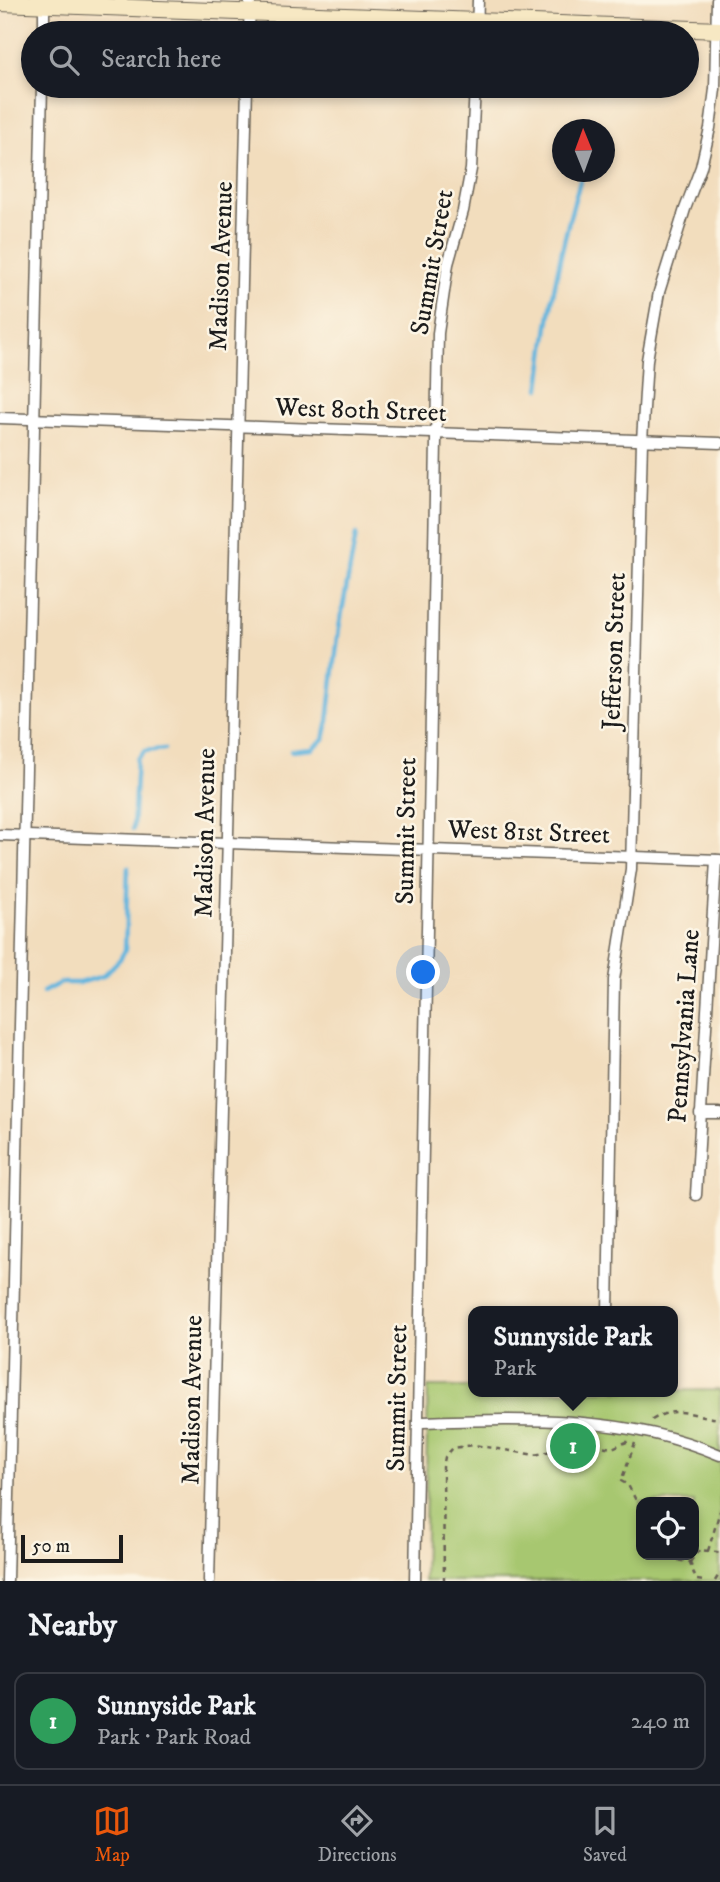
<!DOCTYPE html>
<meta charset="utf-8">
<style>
:root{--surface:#171b24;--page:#20242c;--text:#f1f3f6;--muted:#9ea1a6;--line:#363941;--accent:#ea580c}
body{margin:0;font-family:"IM FELL DW Pica",serif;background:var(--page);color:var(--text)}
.controls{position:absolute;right:21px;bottom:21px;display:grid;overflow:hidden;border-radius:14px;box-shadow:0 4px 10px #0003}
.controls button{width:63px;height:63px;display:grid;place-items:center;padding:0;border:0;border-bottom:2px solid var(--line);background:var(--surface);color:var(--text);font:35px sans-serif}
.compass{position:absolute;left:552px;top:119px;width:63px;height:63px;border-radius:50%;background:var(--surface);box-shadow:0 4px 10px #0003;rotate:359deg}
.scale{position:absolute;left:21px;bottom:18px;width:102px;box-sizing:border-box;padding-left:7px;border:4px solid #1c1c1c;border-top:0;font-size:19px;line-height:24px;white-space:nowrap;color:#1c1c1c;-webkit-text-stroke:5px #fcf5e5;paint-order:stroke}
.you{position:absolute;left:424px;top:973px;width:24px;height:24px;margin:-18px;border:5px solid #fff;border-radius:50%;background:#1a73e8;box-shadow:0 0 0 10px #1a73e833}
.badge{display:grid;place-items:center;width:46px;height:46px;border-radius:50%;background:var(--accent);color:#fff;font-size:23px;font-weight:700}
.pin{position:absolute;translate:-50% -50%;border:4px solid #fff;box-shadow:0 2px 7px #0006}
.popup{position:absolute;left:468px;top:1306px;width:210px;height:91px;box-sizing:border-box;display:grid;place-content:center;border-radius:14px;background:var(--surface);filter:drop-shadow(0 2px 5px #0005);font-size:23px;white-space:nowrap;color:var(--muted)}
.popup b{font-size:26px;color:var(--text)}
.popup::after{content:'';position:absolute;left:50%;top:100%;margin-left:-14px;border:14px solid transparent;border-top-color:var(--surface)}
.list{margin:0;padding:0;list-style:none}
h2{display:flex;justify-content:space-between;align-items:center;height:91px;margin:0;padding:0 28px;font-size:30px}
h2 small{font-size:23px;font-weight:400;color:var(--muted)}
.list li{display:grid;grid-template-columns:46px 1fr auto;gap:21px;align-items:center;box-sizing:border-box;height:98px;margin:0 14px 14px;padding:0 14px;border:2px solid var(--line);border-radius:14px}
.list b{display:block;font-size:26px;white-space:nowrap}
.list p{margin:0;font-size:23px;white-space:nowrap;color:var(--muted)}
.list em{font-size:23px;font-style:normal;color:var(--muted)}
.icon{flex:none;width:38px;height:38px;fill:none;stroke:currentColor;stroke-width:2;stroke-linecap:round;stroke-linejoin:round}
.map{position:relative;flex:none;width:720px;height:1581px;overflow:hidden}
.search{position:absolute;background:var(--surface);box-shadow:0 4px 10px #0003;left:21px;right:21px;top:21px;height:77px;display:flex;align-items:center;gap:18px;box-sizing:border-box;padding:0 24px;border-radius:38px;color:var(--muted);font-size:26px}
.sheet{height:203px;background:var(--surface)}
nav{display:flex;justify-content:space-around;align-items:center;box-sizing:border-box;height:98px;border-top:2px solid var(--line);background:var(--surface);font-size:19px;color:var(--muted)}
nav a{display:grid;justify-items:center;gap:4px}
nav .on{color:var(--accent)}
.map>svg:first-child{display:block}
</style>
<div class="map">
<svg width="720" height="1581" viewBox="0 0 720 1581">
<rect width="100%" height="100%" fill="#fcf5e5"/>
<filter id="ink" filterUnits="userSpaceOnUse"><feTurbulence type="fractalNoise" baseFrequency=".0143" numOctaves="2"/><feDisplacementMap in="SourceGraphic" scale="14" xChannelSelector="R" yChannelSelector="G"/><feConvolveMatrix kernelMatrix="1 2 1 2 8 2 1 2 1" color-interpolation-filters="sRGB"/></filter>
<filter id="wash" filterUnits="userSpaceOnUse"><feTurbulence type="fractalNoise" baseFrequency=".00686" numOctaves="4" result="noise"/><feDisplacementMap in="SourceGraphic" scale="28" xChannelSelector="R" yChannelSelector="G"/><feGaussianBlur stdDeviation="1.57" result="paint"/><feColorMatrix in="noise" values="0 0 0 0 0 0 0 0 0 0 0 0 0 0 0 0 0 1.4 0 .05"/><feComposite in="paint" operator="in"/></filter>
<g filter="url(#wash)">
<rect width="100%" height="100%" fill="#f2ddbd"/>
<path fill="#a7c76f" stroke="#627246" stroke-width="2" fill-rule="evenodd" d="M 428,1387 L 473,1387 L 473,1392 L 720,1390 L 720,1581 L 424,1581 ZM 641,1502 L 694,1502 L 694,1555 L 641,1555 Z"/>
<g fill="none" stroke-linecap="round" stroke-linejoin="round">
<g stroke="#62b5de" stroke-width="4.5">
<path d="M 540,388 C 548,314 560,243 583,172"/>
<path d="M 291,751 L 312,749 L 324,739 L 328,721 L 339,628 L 356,535"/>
<path d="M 133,829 L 137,759 L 145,751 L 164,749"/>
<path d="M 43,992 L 60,983 L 79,983 L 103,976 L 120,959 L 125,950 L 128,867"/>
</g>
</g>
</g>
<g filter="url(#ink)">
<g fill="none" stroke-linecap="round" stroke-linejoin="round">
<defs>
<g id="street">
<path d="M 44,33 L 44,4"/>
<path d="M 249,33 L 250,0"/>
<path d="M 477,33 L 478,0"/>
<path d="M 0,418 L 720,443"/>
<path d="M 0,835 L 720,860"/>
<path d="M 700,1113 L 720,1113"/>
<path d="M 696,1195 L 716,860"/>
<path d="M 608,1311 L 614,980 L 631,869 L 642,441 L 647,360 L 659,292 L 685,209 L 701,167 L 710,128 L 715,89 L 717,0"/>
<path d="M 418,1422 C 520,1419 625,1414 720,1455"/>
<path d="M 7,1581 L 42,86"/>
<path d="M 209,1581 L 247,86"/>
<path d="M 415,1581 L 438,333 L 448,264 L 463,211 L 471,169 L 475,86"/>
</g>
<path id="secondary" d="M 0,3 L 720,30"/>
</defs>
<use href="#street" stroke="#676054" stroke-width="13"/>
<use href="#secondary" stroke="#676054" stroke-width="18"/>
<g stroke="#676054" stroke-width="2.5" stroke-dasharray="5 5" stroke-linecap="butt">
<path d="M 652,1420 C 677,1404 693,1416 720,1419"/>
<path d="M 635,1443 L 621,1481 L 628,1485 L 641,1510"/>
<path d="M 708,1551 L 720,1511"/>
<path d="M 671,1555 L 675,1560 L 690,1562"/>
<path d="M 690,1562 L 699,1550 L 717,1552 L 720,1558"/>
<path d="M 690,1562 L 696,1580 L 705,1581"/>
<path d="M 444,1581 L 443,1467 L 445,1457 L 453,1448 L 474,1445 L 535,1455 L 584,1443 L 612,1448 L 629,1441"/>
<path d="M 715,1581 L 720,1573"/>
</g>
<use href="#street" stroke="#fff" stroke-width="10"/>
<use href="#secondary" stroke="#f7e8c3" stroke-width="16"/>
</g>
</g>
<g text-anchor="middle" stroke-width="5" stroke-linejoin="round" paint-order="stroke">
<g font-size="26" fill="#1c1c1c" stroke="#fcf5e5">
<text transform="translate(431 262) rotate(-80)" y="9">Summit Street</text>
<text transform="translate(220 266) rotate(-88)" y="9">Madison Avenue</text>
<text transform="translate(361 409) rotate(2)" y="9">West 80th Street</text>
<text transform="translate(613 651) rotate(-88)" y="9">Jefferson Street</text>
<text transform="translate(405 831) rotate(-89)" y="9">Summit Street</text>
<text transform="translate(529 831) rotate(2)" y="9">West 81st Street</text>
<text transform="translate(204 833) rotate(-89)" y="9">Madison Avenue</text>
<text transform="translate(683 1026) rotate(-86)" y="9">Pennsylvania Lane</text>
<text transform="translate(396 1398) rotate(-89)" y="9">Summit Street</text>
<text transform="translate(191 1400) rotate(-89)" y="9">Madison Avenue</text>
</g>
</g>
</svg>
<div class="controls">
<button><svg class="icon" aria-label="locate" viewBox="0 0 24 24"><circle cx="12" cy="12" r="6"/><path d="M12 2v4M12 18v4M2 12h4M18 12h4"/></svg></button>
</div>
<svg class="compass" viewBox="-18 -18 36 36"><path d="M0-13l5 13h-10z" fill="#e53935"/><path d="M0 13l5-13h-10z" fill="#9ea1a6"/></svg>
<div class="scale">50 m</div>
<div class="you"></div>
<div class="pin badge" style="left:573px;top:1446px;background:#2e9e5b">1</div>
<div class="popup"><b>Sunnyside Park</b>Park</div>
<div class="search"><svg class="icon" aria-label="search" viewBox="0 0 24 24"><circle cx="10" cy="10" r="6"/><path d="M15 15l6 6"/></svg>Search here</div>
</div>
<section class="sheet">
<h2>Nearby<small></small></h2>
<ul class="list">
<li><span class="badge" style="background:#2e9e5b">1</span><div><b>Sunnyside Park</b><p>Park · Park Road</p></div><em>240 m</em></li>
</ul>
</section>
<nav>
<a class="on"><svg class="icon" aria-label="map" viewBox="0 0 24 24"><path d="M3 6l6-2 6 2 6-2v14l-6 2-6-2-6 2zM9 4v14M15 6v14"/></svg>Map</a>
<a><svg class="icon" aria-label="directions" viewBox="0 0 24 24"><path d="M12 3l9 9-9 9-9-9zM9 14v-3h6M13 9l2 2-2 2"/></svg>Directions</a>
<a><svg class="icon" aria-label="saved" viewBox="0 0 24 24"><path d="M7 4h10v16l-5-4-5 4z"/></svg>Saved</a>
</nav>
